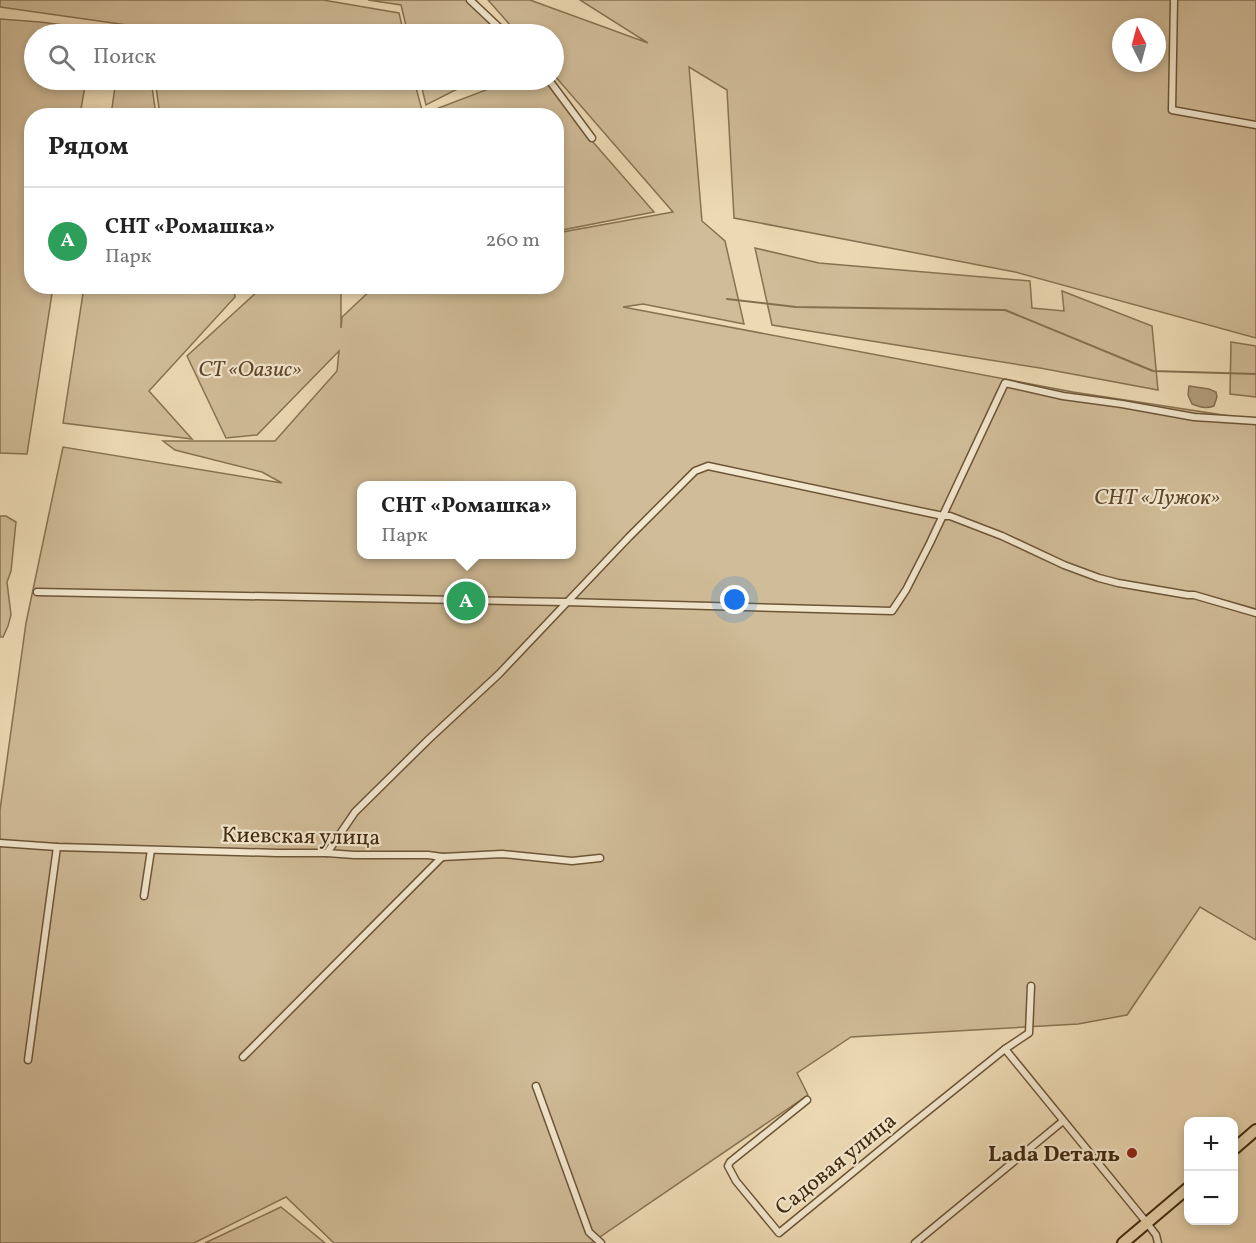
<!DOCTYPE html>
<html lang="ru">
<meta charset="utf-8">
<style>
:root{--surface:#fff;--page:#f2f2f2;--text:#222;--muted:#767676;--line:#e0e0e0;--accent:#8f2418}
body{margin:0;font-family:Vollkorn,serif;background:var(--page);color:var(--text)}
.controls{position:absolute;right:18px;bottom:18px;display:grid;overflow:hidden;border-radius:12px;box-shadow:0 3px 9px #0003}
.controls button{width:54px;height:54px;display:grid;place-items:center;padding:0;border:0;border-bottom:2px solid var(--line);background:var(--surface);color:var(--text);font:30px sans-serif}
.compass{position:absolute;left:1112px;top:18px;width:54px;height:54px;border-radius:50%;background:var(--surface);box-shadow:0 3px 9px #0003;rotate:354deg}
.you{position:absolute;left:735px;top:600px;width:21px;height:21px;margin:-15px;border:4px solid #fff;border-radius:50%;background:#1a73e8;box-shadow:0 0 0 9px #1a73e833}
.badge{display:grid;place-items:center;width:39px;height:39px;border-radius:50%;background:var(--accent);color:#fff;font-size:20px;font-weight:700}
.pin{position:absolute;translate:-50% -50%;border:3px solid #fff;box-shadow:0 2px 6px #0006}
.popup{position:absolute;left:357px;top:481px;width:219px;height:78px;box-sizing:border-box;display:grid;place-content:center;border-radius:12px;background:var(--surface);filter:drop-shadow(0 2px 4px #0005);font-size:20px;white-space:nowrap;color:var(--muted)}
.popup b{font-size:22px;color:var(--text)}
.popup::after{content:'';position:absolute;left:50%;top:100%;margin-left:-12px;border:12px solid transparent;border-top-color:var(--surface)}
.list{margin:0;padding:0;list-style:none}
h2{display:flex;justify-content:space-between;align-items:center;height:78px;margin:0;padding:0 24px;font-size:26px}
h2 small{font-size:20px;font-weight:400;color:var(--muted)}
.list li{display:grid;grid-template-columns:39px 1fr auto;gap:18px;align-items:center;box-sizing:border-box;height:108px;padding:0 24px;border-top:2px solid var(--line)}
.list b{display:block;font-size:22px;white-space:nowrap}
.list p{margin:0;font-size:20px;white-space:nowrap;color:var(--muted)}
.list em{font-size:20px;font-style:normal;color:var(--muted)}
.icon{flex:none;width:33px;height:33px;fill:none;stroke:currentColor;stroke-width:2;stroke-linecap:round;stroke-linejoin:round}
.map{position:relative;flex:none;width:1256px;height:1243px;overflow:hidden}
.search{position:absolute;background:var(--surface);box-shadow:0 3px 9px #0003;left:24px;top:24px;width:540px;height:66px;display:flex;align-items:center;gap:15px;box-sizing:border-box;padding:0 21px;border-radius:33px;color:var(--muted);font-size:22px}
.panel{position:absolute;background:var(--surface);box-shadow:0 3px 9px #0003;left:24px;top:108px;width:540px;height:186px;border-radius:24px}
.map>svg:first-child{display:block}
</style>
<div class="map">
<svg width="1256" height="1243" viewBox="0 0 1256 1243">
<rect width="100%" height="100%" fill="#eddab4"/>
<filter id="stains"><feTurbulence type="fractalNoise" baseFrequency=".00333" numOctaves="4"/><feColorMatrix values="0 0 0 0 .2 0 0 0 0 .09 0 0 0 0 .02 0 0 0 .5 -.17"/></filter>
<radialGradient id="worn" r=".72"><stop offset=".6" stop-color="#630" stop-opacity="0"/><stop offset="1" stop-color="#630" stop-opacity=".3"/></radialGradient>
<g fill="#d0bc98" stroke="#887252" stroke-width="1.5" fill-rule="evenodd">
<path d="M 0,0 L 323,0 L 399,13 L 404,34 L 150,34 L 148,28 L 0,7 Z"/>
<path d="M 368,0 L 476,0 L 495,34 L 408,34 L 401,5 Z"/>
<path d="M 488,0 L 530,0 L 648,43 L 580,0 L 1256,0 L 1256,338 L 1015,272 L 734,218 L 727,90 L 689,67 L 702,221 L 725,241 L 744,324 L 643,304 L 623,307 L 1073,392 L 1256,420 L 1256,940 L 1200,907 L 1127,1015 L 1078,1024 L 851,1037 L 797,1073 L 808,1095 L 591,1243 L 334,1243 L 286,1197 L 194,1243 L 0,1243 L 0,810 L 26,623 L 63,447 L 282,483 L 262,472 L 175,450 L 163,441 L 275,441 L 337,371 L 339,351 L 257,435 L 226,438 L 187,356 L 260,289 L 258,287 L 341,287 L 341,328 L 342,317 L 374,287 L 556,286 L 557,233 L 673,212 L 554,75 L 554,34 L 518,34 ZM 1121,27 L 1157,27 L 1157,63 L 1121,63 ZM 361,486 L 571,486 L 571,554 L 361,554 Z"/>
<path d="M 0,19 L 40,22 L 94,29 L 93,34 L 34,34 L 34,80 L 86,80 L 80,115 L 32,116 L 32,286 L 53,287 L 27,454 L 0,453 Z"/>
<path d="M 116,80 L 151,80 L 156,115 L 111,115 Z"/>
<path d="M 155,80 L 414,80 L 423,114 L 512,80 L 545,80 L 586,134 L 654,212 L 557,231 L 556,116 L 160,115 Z"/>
<path d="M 420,80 L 475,80 L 426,105 Z"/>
<path d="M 755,248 L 819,263 L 1030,281 L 1032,308 L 1064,311 L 1062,291 L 1152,326 L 1158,390 L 1040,368 L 772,325 Z"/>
<path d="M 84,287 L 234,287 L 235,297 L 149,391 L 192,439 L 63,423 Z"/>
<path d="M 1231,342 L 1256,346 L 1256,397 L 1230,394 Z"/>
<path d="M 0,516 L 6,516 L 16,522 L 11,571 L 7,582 L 11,615 L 8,626 L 3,637 L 0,637 Z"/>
<path d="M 281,1207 L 325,1243 L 205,1243 Z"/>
</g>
<path fill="#b39e7b" stroke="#856f4f" stroke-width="1.5" d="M 1189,386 L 1209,389 L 1216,392 L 1217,397 L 1214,406 C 1206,409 1200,407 1192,404 L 1188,395 Z"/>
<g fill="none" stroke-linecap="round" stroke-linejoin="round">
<path stroke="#856f4f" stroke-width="2" d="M 727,299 L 796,307 L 1005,310 L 1153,371 L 1256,374"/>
<defs>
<g id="minor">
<path d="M 470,0 L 506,34"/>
<path d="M 1174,0 L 1172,110 L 1256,125"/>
<path d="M 549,80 L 592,138"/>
<path d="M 37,592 L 566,602 L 892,611 L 906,590 L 930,543 L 1005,383 L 1063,396 L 1122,404 L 1194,417 L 1256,421"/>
<path d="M 0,843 L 57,847 L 277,853 L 327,853 L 354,855 L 428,855 L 442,857 L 502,854 L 572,861 L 600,858"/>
<path d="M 327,853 L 355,812 L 429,739 L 499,674 L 629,537 L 695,471 L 708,466 L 943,516 L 950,516 L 1002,536 L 1064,565 L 1099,578 L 1118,583 L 1188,595 L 1194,595 L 1256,613"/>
<path d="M 144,896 L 151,850"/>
<path d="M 1031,986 L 1029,1033 L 1005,1049 L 1147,1223 L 1156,1235 L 1158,1243"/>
<path d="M 243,1057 L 442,857"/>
<path d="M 28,1060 L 57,847"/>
<path d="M 536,1086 L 589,1232 L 601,1243"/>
<path d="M 807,1100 L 730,1162 L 728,1166 L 736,1181 L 779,1233 L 908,1127 L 1005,1049"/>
<path d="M 915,1243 L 1063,1121"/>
</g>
<g id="trunk">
<path d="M 1234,1149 L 1256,1130"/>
<path d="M 1123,1243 L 1188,1188"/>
</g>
</defs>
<use href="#minor" stroke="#6c5537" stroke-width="9"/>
<use href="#trunk" stroke="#41290d" stroke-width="14"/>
<use href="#minor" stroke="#f3e7ce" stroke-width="6"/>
<use href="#trunk" stroke="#eddab4" stroke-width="10"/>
</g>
<circle fill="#8f2418" stroke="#f3e7ce" stroke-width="2" cx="1132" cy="1153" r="6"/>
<g text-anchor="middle" stroke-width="4.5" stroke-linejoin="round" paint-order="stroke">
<g font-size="22" font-style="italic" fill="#5e4629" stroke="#f3e7ce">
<text x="250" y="376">СТ «Оазис»</text>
<text x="1157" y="504">СНТ «Лужок»</text>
</g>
<g font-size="22" fill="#41290d" stroke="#f3e7ce">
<text transform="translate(301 835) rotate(1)" y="8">Киевская улица</text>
<text transform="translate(835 1163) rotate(-39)" y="8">Садовая улица</text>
</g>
<g font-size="22" font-weight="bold" fill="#41290d" stroke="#f3e7ce" text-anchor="end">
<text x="1120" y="1161">Lada Dеталь</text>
</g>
</g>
<rect width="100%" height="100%" filter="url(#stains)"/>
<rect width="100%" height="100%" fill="url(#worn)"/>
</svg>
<div class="controls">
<button>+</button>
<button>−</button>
</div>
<svg class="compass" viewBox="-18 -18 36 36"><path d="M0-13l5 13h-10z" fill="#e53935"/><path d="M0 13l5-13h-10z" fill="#767676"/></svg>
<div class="you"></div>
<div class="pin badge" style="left:466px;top:601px;background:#2e9e5b">A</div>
<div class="popup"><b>СНТ «Ромашка»</b>Парк</div>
<div class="search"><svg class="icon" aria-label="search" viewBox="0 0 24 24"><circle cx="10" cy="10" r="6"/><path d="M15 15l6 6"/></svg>Поиск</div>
<section class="panel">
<h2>Рядом<small></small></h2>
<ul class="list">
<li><span class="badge" style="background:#2e9e5b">A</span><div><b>СНТ «Ромашка»</b><p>Парк</p></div><em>260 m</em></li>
</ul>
</section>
</div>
